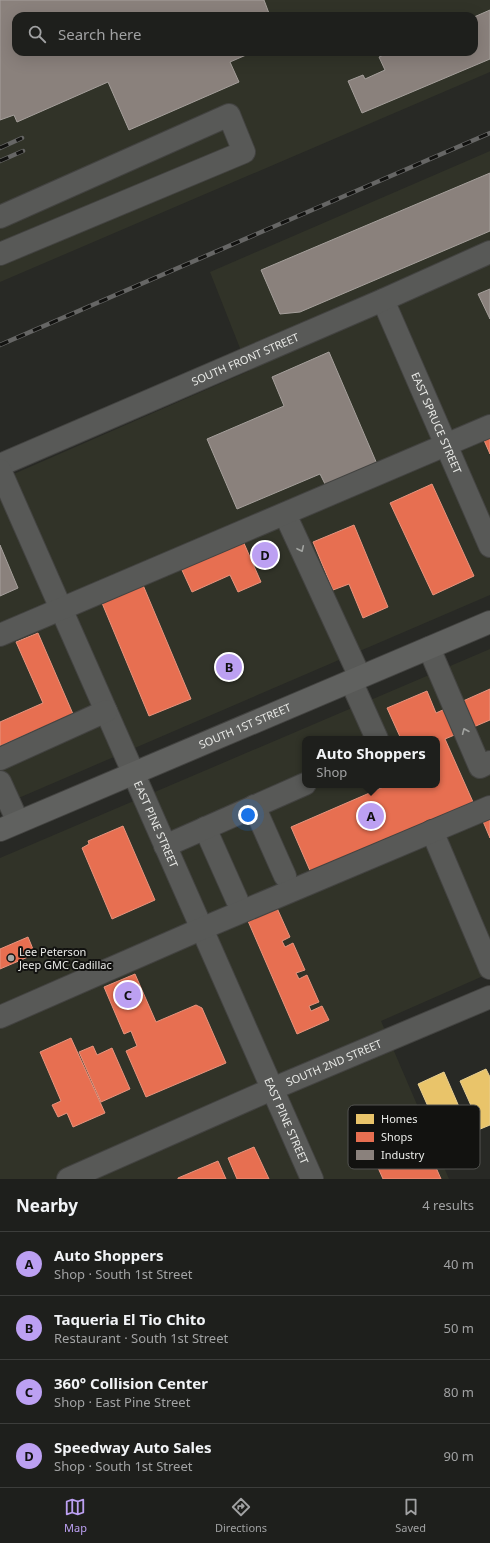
<!DOCTYPE html>
<meta charset="utf-8">
<style>
:root{--surface:#1e1f1c;--page:#262725;--text:#f1f3f6;--muted:#a1a2a3;--line:#3c3d3b;--accent:#bca0f2}
body{margin:0;font-family:"Noto Sans",sans-serif;background:var(--page);color:var(--text)}
.you{position:absolute;left:248px;top:815px;width:14px;height:14px;margin:-10px;border:3px solid #fff;border-radius:50%;background:#1a73e8;box-shadow:0 0 0 6px #1a73e833}
.badge{display:grid;place-items:center;width:26px;height:26px;border-radius:50%;background:var(--accent);color:#111;font-size:13px;font-weight:700}
.pin{position:absolute;translate:-50% -50%;border:2px solid #fff;box-shadow:0 1px 4px #0006}
.popup{position:absolute;left:302px;top:736px;width:138px;height:52px;box-sizing:border-box;display:grid;place-content:center;border-radius:8px;background:var(--surface);filter:drop-shadow(0 1px 3px #0005);font-size:13px;white-space:nowrap;color:var(--muted)}
.popup b{font-size:15px;color:var(--text)}
.popup::after{content:'';position:absolute;left:50%;top:100%;margin-left:-8px;border:8px solid transparent;border-top-color:var(--surface)}
.list{margin:0;padding:0;list-style:none}
h2{display:flex;justify-content:space-between;align-items:center;height:52px;margin:0;padding:0 16px;font-size:17px}
h2 small{font-size:13px;font-weight:400;color:var(--muted)}
.list li{display:grid;grid-template-columns:26px 1fr auto;gap:12px;align-items:center;box-sizing:border-box;height:64px;padding:0 16px;border-top:1px solid var(--line)}
.list b{display:block;font-size:15px;white-space:nowrap}
.list p{margin:0;font-size:13px;white-space:nowrap;color:var(--muted)}
.list em{font-size:13px;font-style:normal;color:var(--muted)}
.icon{flex:none;width:22px;height:22px;fill:none;stroke:currentColor;stroke-width:2;stroke-linecap:round;stroke-linejoin:round}
.map{position:relative;flex:none;width:490px;height:1179px;overflow:hidden}
.search{position:absolute;background:var(--surface);box-shadow:0 4px 16px #0002;left:12px;right:12px;top:12px;height:44px;display:flex;align-items:center;gap:10px;box-sizing:border-box;padding:0 14px;border-radius:12px;color:var(--muted);font-size:15px}
.sheet{height:308px;background:var(--surface)}
nav{display:flex;justify-content:space-around;align-items:center;box-sizing:border-box;height:56px;border-top:1px solid var(--line);background:var(--surface);font-size:11px;color:var(--muted)}
nav a{display:grid;justify-items:center;gap:2px}
nav .on{color:var(--accent)}
.map>svg:first-child{display:block}
</style>
<div class="map">
<svg width="490" height="1179" viewBox="0 0 490 1179">
<rect width="100%" height="100%" fill="#282925"/>
<g fill="#313328" fill-rule="evenodd">
<path d="M 0,0 L 490,0 L 490,72 L 0,282 ZM 16,16 L 474,16 L 474,52 L 16,52 Z"/>
<path d="M 490,151 L 490,595 L 0,806 L 0,480 L 249,371 L 210,272 Z"/>
<path d="M 490,649 L 490,973 L 381,1021 L 449,1179 L 0,1179 L 0,858 ZM 305,739 L 437,739 L 437,785 L 305,785 Z"/>
</g>
<g fill="#e9c46a" stroke="#e9cf90">
<path d="M 486,1069 L 490,1077 L 490,1125 L 473,1132 L 465,1113 L 473,1110 L 460,1081 Z"/>
<path d="M 444,1072 L 463,1116 L 433,1130 L 426,1113 L 430,1111 L 418,1084 Z"/>
</g>
<g fill="#e76f51" stroke="#e8947e">
<path d="M 490,435 L 490,454 L 483,438 Z"/>
<path d="M 432,484 L 474,576 L 433,595 L 390,503 Z"/>
<path d="M 354,525 L 388,607 L 363,618 L 349,584 L 333,590 L 313,542 Z"/>
<path d="M 243,541 L 261,582 L 238,592 L 230,575 L 192,592 L 181,568 Z"/>
<path d="M 143,585 L 191,699 L 149,716 L 102,603 Z"/>
<path d="M 38,633 L 73,714 L 0,746 L 0,722 L 43,703 L 16,642 Z"/>
<path d="M 490,689 L 490,720 L 445,739 L 473,802 L 311,873 L 291,827 L 388,785 L 437,785 L 437,739 L 401,739 L 387,708 L 427,691 L 436,713 Z"/>
<path d="M 490,815 L 490,838 L 482,819 Z"/>
<path d="M 123,826 L 155,900 L 112,919 L 82,848 L 89,844 L 88,841 Z"/>
<path d="M 277,908 L 290,937 L 282,941 L 285,947 L 293,943 L 305,970 L 296,973 L 299,979 L 307,975 L 319,1002 L 309,1006 L 311,1011 L 322,1006 L 329,1020 L 297,1034 L 248,921 Z"/>
<path d="M 28,937 L 35,954 L 0,969 L 0,949 Z"/>
<path d="M 135,974 L 156,1022 L 196,1005 L 202,1008 L 226,1063 L 146,1097 L 126,1051 L 137,1046 L 131,1031 L 124,1034 L 104,987 Z"/>
<path d="M 71,1038 L 105,1113 L 73,1127 L 67,1113 L 58,1117 L 52,1105 L 61,1101 L 40,1052 Z"/>
<path d="M 93,1046 L 97,1055 L 112,1048 L 130,1089 L 101,1102 L 79,1052 Z"/>
<path d="M 424,1140 L 441,1179 L 383,1179 L 375,1161 Z"/>
<path d="M 254,1147 L 269,1179 L 237,1179 L 228,1158 Z"/>
<path d="M 218,1161 L 226,1179 L 178,1179 L 178,1178 Z"/>
</g>
<g fill="#8a817c" stroke="#a6a09c">
<path d="M 0,0 L 264,0 L 270,16 L 16,16 L 16,52 L 253,52 L 230,62 L 239,82 L 129,130 L 108,82 L 17,122 L 14,115 L 0,120 Z"/>
<path d="M 490,10 L 490,59 L 362,113 L 348,81 L 363,75 L 365,79 L 385,70 L 379,57 L 391,52 L 474,52 L 474,17 Z"/>
<path d="M 490,173 L 490,231 L 300,312 L 280,314 L 261,270 Z"/>
<path d="M 490,289 L 490,319 L 478,294 Z"/>
<path d="M 329,352 L 377,464 L 326,486 L 320,474 L 237,509 L 207,439 L 284,406 L 272,377 Z"/>
<path d="M 0,545 L 18,588 L 0,596 Z"/>
</g>
<g fill="none" stroke-linecap="round" stroke-linejoin="round">
<defs>
<g id="minor">
<path d="M 0,217 L 229,115 L 244,152 L 0,254"/>
<path id="s1" d="M 383,300 L 490,546"/>
<path id="s2" d="M 0,465 L 383,300 L 490,252"/>
<path id="s3" d="M 0,470 L 312,1179"/>
<path d="M 285,514 L 360,677"/>
<path d="M 0,635 L 490,426"/>
<path d="M 429,648 L 480,767 L 490,762"/>
<path d="M 351,681 L 377,739"/>
<path d="M 0,759 L 106,711"/>
<path d="M 0,782 L 18,822"/>
<path d="M 254,806 L 285,876"/>
<path d="M 205,828 L 237,900"/>
<path d="M 432,831 L 490,968"/>
<path d="M 165,846 L 305,784"/>
<path d="M 0,1017 L 201,929 L 490,807"/>
<path id="s4" d="M 68,1179 L 272,1089 L 490,997"/>
</g>
<g id="major">
<path id="s5" d="M 0,830 L 490,622"/>
</g>
</defs>
<use href="#minor" stroke="#434341" stroke-width="24"/>
<use href="#major" stroke="#434341" stroke-width="24"/>
<use href="#minor" stroke="#585957" stroke-width="22"/>
<use href="#major" stroke="#60615f" stroke-width="22"/>
<defs>
<g id="rail">
<path d="M 0,148 L 22,138"/>
<path d="M 0,161 L 23,151"/>
<path d="M 0,345 L 490,133"/>
</g>
</defs>
<use href="#rail" stroke="#666665" stroke-width="4.5"/>
<use href="#rail" stroke="#121210" stroke-width="3" stroke-dasharray="9" stroke-linecap="butt"/>
</g>
<defs><path id="oneway-chevron" d="M-2-3.5L2.5 0L-2 3.5" fill="none" stroke-width="1.6" stroke-linecap="round" stroke-linejoin="round"/></defs>
<g stroke="#a0a29f">
<use href="#oneway-chevron" transform="translate(301 549) rotate(65)"/>
<use href="#oneway-chevron" transform="translate(465 731) rotate(-113)"/>
</g>
<circle fill="#a5a6a3" stroke="#121210" stroke-width="1.5" cx="11" cy="958" r="4"/>
<g text-anchor="middle" stroke-width="4" stroke-linejoin="round" paint-order="stroke">
<g font-size="11" fill="#e9eae7" stroke="#121210">
<text dy="4" stroke="none"><textPath href="#s2" startOffset="267">SOUTH FRONT STREET</textPath></text>
<text dy="4" stroke="none"><textPath href="#s1" startOffset="134">EAST SPRUCE STREET</textPath></text>
<text dy="4" stroke="none"><textPath href="#s5" startOffset="266">SOUTH 1ST STREET</textPath></text>
<text dy="4" stroke="none"><textPath href="#s3" startOffset="387">EAST PINE STREET</textPath></text>
<text dy="4" stroke="none"><textPath href="#s4" startOffset="290">SOUTH 2ND STREET</textPath></text>
<text dy="4" stroke="none"><textPath href="#s3" startOffset="711">EAST PINE STREET</textPath></text>
</g>
<g font-size="11" fill="#e9eae7" stroke="#121210" text-anchor="start">
<text x="19" y="956">Lee Peterson<tspan x="19" dy="13">Jeep GMC Cadillac</tspan></text>
</g>
</g>
<rect x="348" y="1105" width="132" height="64" rx="6" fill="#121210" stroke="#525350" stroke-width="1"/>
<rect x="356" y="1114" width="18" height="10" fill="#e9c46a"/>
<rect x="356" y="1132" width="18" height="10" fill="#e76f51"/>
<rect x="356" y="1150" width="18" height="10" fill="#8a817c"/>
<g font-size="11" fill="#e9eae7">
<text x="381" y="1123">Homes</text>
<text x="381" y="1141">Shops</text>
<text x="381" y="1159">Industry</text>
</g>
</svg>
<div class="you"></div>
<div class="pin badge" style="left:371px;top:816px">A</div>
<div class="popup"><b>Auto Shoppers</b>Shop</div>
<div class="pin badge" style="left:229px;top:667px">B</div>
<div class="pin badge" style="left:128px;top:995px">C</div>
<div class="pin badge" style="left:265px;top:555px">D</div>
<div class="search"><svg class="icon" aria-label="search" viewBox="0 0 24 24"><circle cx="10" cy="10" r="6"/><path d="M15 15l6 6"/></svg>Search here</div>
</div>
<section class="sheet">
<h2>Nearby<small>4 results</small></h2>
<ul class="list">
<li><span class="badge">A</span><div><b>Auto Shoppers</b><p>Shop · South 1st Street</p></div><em>40 m</em></li>
<li><span class="badge">B</span><div><b>Taqueria El Tio Chito</b><p>Restaurant · South 1st Street</p></div><em>50 m</em></li>
<li><span class="badge">C</span><div><b>360° Collision Center</b><p>Shop · East Pine Street</p></div><em>80 m</em></li>
<li><span class="badge">D</span><div><b>Speedway Auto Sales</b><p>Shop · South 1st Street</p></div><em>90 m</em></li>
</ul>
</section>
<nav>
<a class="on"><svg class="icon" aria-label="map" viewBox="0 0 24 24"><path d="M3 6l6-2 6 2 6-2v14l-6 2-6-2-6 2zM9 4v14M15 6v14"/></svg>Map</a>
<a><svg class="icon" aria-label="directions" viewBox="0 0 24 24"><path d="M12 3l9 9-9 9-9-9zM9 14v-3h6M13 9l2 2-2 2"/></svg>Directions</a>
<a><svg class="icon" aria-label="saved" viewBox="0 0 24 24"><path d="M7 4h10v16l-5-4-5 4z"/></svg>Saved</a>
</nav>
